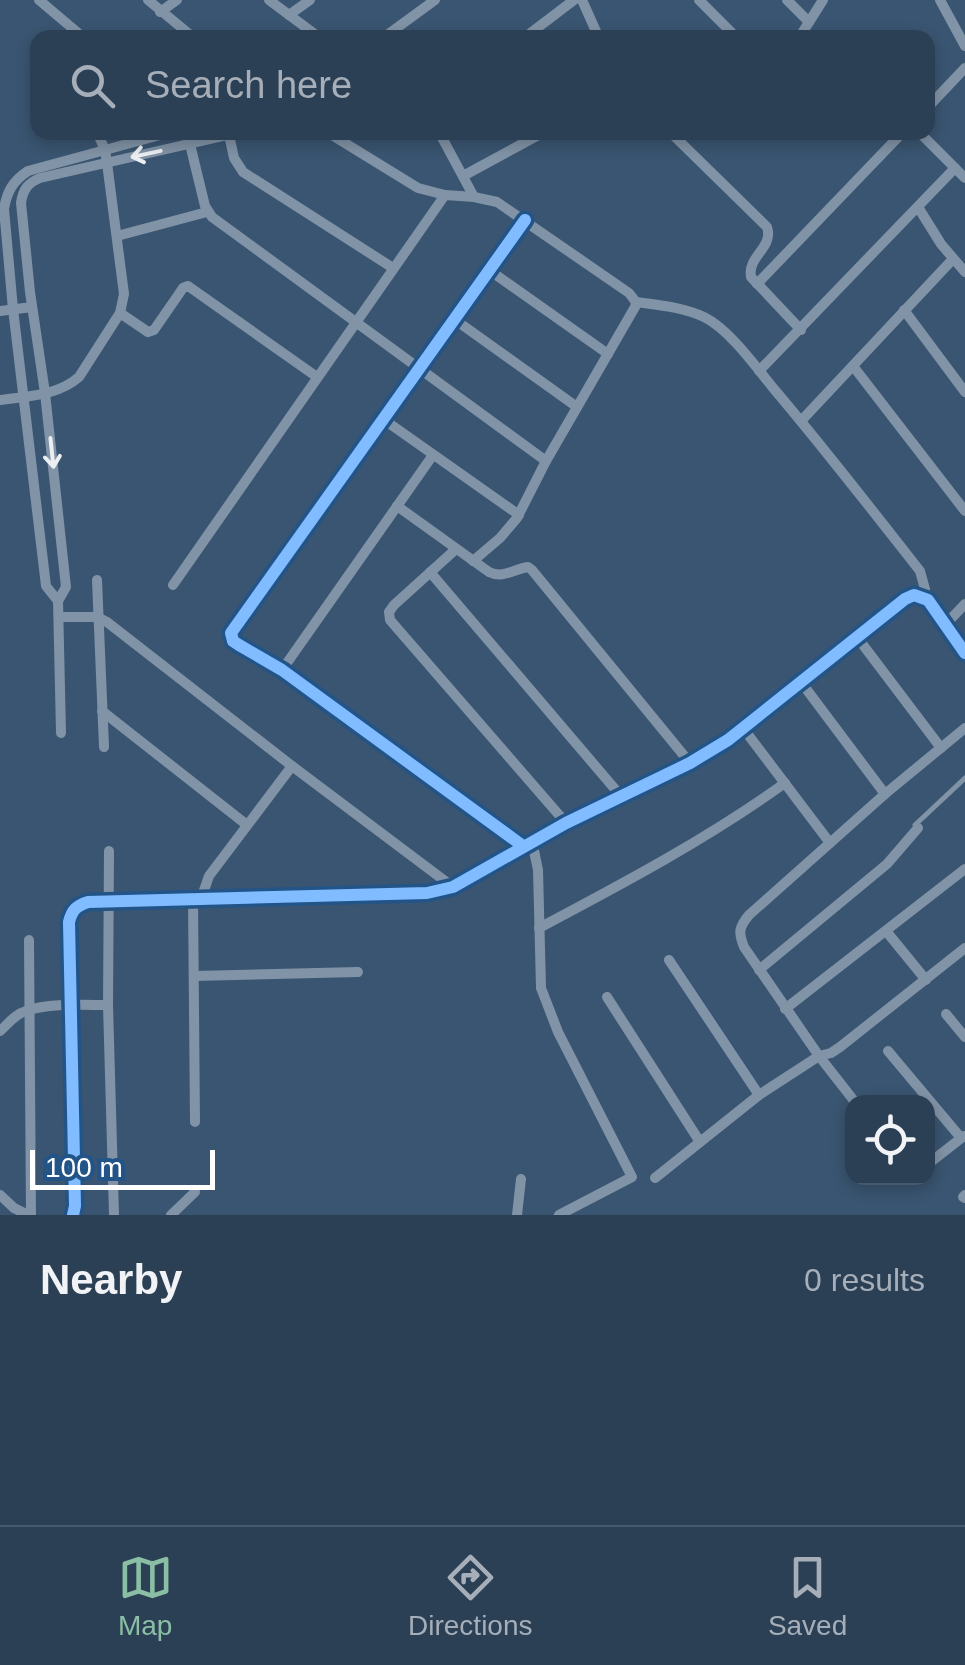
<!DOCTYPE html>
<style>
:root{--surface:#2c4055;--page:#34475b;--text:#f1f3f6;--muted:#a6afb9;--line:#48596c;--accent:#8abfa5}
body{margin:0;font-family:Arial,sans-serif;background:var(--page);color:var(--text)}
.controls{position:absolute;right:30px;bottom:30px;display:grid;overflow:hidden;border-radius:20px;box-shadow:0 5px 15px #0003}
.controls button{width:90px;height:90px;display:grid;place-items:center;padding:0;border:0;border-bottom:2px solid var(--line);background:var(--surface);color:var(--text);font:50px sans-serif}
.scale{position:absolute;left:30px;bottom:25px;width:185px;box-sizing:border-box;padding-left:10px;border:5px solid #fff;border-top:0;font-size:28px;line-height:35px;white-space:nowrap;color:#fff;-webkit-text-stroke:8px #235488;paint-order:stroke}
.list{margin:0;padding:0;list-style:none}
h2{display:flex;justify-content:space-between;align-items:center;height:130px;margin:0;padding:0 40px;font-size:42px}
h2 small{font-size:32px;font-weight:400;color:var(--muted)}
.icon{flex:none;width:55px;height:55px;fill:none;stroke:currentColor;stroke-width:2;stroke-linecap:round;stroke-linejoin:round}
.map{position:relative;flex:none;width:965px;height:1215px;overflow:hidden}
.search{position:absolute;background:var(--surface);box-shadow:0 5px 15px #0003;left:30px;right:30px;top:30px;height:110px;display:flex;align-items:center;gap:25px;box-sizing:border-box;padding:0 35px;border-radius:20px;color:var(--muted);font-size:38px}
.sheet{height:310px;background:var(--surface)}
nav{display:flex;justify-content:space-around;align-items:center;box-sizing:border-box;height:140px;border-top:2px solid var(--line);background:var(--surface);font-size:28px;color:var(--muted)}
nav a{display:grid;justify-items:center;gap:5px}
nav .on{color:var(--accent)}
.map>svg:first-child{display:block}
</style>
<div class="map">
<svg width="965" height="1215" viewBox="0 0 965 1215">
<rect width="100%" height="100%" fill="#3a5571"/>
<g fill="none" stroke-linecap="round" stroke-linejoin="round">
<path stroke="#8193a6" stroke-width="5" d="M 915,825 L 965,778"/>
<g stroke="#8193a6" stroke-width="10">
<path d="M 39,0 L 84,38"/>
<path d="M 148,0 L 194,38"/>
<path d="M 269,0 L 320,38"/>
<path d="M 582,0 L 599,38"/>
<path d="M 699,0 L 737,38"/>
<path d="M 787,0 L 809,22"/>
<path d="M 940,0 L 965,46"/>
<path d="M 160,12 L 177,0"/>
<path d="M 289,15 L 310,0"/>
<path d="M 383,38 L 435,0"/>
<path d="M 524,38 L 574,0"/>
<path d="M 799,38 L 823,0"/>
<path d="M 928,107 L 965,68"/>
<path d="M 187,132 L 205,206 L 212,217 L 546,461"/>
<path d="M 327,132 L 418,188 L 445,195 L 474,197 L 497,202 L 629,293 L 636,302 L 635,307 L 546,461 L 517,518 L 500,538 L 473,561"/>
<path d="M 439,132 L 474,197"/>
<path d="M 670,132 L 767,227 C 774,248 747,256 751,277 L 801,330"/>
<path d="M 919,132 L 965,178"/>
<path d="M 229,135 L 234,158 L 243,172 L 393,268"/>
<path d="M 463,176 L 544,132"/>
<path d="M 918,207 L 941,244 L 965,272"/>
<path d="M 117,236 L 207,212"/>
<path d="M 489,270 L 608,354"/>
<path d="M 757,284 L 903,132"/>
<path d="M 636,302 C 658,305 683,307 704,317 C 729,329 756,367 774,389 C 824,448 872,510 920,571 L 925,589 L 921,596"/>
<path d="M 904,310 L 965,392"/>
<path d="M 0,311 L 32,307"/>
<path d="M 120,313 L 148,332 L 154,330 L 183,288 L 188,286 L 317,377"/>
<path d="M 454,319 L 577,407"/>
<path d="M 853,366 L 965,511"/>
<path d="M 759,371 L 955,168"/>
<path d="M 0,400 C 28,396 57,396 79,377 L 120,313 L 124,294 L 107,163 L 105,150 L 97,132"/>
<path d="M 383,419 L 519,515"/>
<path d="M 801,421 L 953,259"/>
<path d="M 397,506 L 489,572 C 503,579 514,569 528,567 L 532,570 L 690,763"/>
<path d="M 456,549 L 394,605 L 389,612 L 390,620 L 566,823"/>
<path d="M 430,572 L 620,795"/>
<path d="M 97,580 L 104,747"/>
<path d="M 173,585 L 445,195"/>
<path d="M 58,601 L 46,586 L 13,309 L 4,209 C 7,191 13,181 28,171 L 171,132"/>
<path d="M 59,617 L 97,617 L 107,622 L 292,766 L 453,887"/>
<path d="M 945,625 L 965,604"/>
<path d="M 857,637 L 941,748"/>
<path d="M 282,670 L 433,455"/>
<path d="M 801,682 L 885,794"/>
<path d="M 102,711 L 247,825"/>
<path d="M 743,728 L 830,843"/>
<path d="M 965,728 L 885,794 L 749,915 C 739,927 738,932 744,947 L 819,1056 L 831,1053 L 840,1047 L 965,948"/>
<path d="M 61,733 L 58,601 L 66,587 L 45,393 L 30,292 L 21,203 C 23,189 28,183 40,178 L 241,132"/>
<path d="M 532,841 L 538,870 L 541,988 L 558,1032 L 632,1177 L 559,1215"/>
<path d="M 523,846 L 282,670 L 239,645 L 233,641 L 231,633 L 525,220"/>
<path d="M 109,851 L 108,1005 L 114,1215"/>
<path d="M 193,899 L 195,1122"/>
<path d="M 201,899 L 209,876 L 292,766"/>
<path d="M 539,928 C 624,883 707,839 785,783"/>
<path d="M 886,931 L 926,980"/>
<path d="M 29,940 L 31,1215"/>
<path d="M 669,960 L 759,1095"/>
<path d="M 759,970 L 887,864 L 918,828"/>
<path d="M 194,976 L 358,972"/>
<path d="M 607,997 L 700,1142"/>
<path d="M 785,1009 L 965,869"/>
<path d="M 946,1014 L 965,1037"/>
<path d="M 0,1031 C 8,1024 15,1014 26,1011 C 49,1003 83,1005 108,1005"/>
<path d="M 888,1051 L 961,1138"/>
<path d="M 928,1164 L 964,1136"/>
<path d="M 655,1178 L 759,1095 L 819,1056 L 855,1102"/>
<path d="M 0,1195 L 14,1208 L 28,1215"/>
<path d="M 965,1195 L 963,1197 L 965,1198"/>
<path d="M 73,1215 L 75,1206 L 69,922 C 72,910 76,906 88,902 L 427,893 L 453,887 L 566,823 L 690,763 L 728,740 L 905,599 L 914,595 L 928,600 L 965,653"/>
<path d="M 171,1215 L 195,1192"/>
<path d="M 517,1215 L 521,1179"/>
</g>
<defs>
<g id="cycleway">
<path d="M 523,846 L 282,670 L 239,645 L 233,641 L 231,633 L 525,220"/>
<path d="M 73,1215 L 75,1206 L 69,922 C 72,910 76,906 88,902 L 427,893 L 453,887 L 566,823 L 690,763 L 728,740 L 905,599 L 914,595 L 928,600 L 965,653"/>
</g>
</defs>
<use href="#cycleway" stroke="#235488" stroke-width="19"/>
<use href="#cycleway" stroke="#80bcff" stroke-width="12"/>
</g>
<defs><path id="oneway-shaft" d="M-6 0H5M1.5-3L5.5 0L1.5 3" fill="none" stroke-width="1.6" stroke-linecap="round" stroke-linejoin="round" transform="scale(2.5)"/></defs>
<g stroke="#eceff2">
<use href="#oneway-shaft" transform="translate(146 154) rotate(168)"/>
<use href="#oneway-shaft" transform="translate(52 453) rotate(84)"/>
</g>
</svg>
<div class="controls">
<button><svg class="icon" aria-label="locate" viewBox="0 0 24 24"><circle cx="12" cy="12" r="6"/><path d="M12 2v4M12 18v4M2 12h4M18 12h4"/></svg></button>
</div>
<div class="scale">100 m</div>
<div class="search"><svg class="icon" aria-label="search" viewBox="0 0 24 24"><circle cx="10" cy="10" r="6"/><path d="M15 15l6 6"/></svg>Search here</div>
</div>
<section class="sheet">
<h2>Nearby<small>0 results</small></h2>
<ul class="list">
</ul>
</section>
<nav>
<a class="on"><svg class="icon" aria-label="map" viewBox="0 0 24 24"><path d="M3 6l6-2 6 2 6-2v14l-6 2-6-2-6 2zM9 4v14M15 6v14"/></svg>Map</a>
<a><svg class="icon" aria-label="directions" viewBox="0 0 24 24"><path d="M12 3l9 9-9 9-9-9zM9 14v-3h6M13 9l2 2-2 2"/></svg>Directions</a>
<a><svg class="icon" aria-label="saved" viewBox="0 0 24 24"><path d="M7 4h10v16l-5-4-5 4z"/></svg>Saved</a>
</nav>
